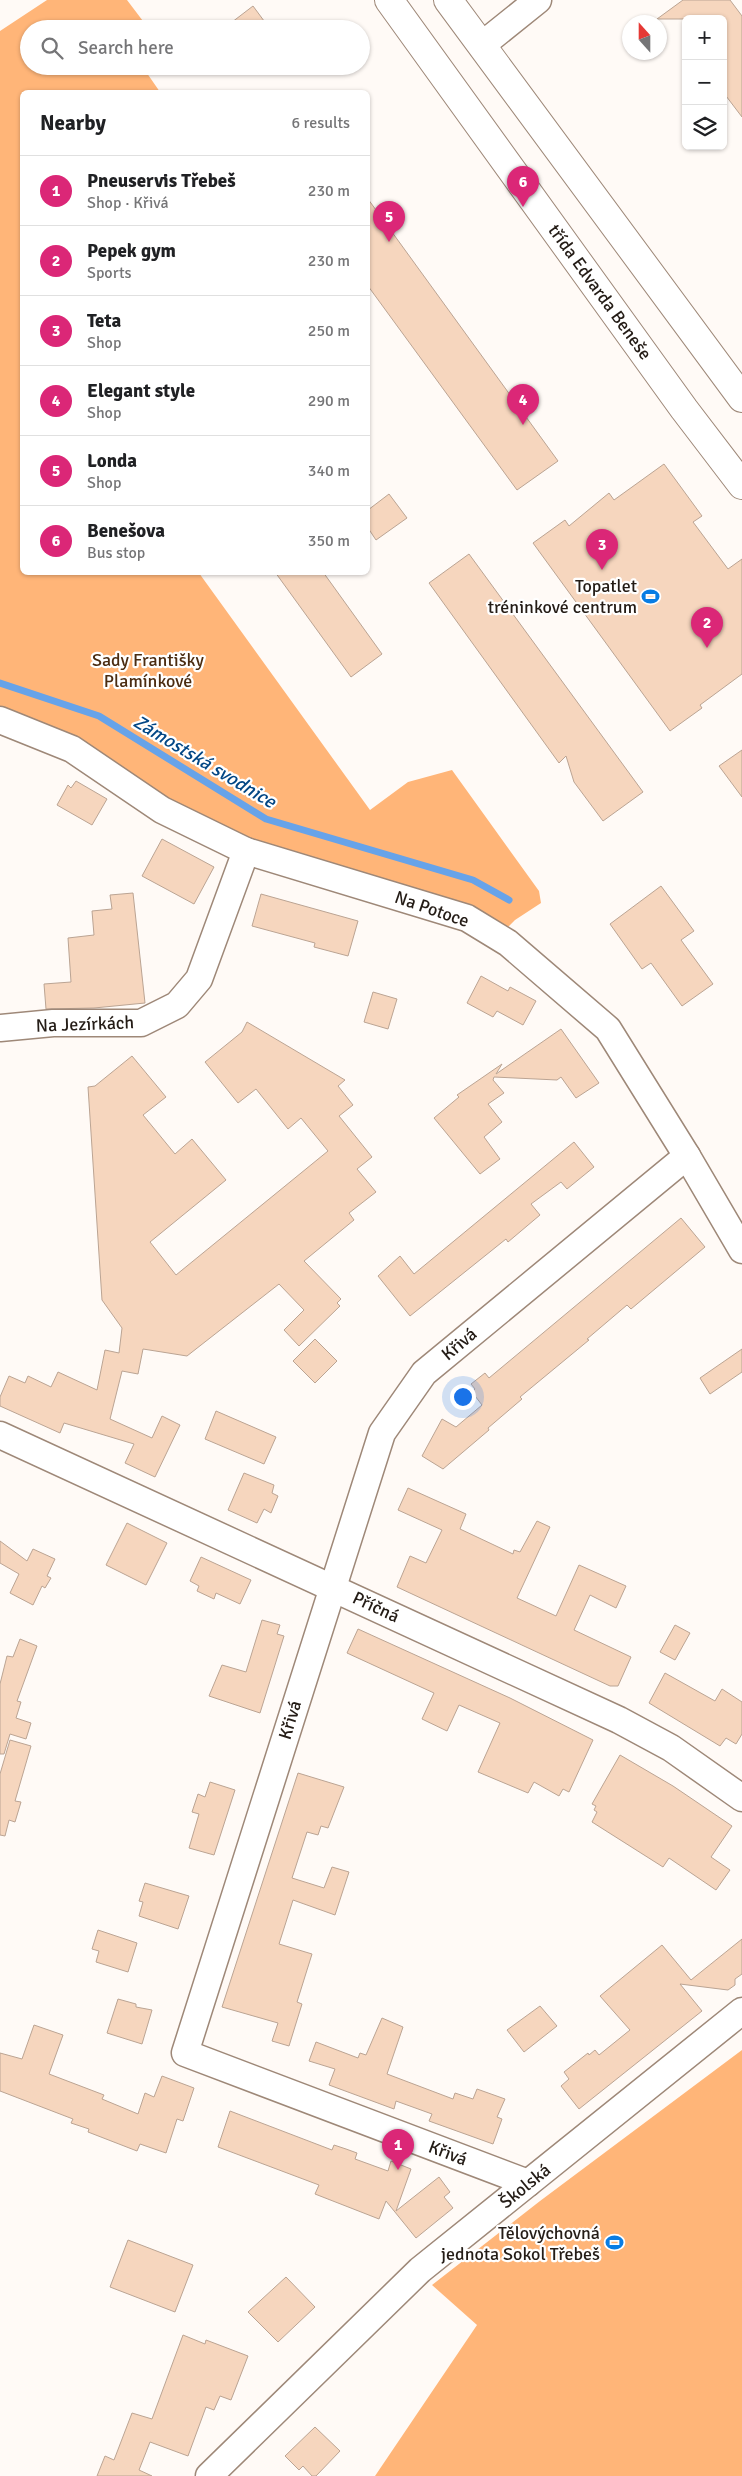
<!DOCTYPE html>
<meta charset="utf-8">
<style>
:root{--surface:#fff;--page:#f2f2f2;--text:#202124;--muted:#757577;--line:#e0e0e0;--accent:#db2777}
body{margin:0;font-family:Signika,sans-serif;background:var(--page);color:var(--text)}
.controls{position:absolute;right:15px;top:15px;display:grid;overflow:hidden;border-radius:8px;box-shadow:0 1px 4px #0004}
.controls button{width:45px;height:45px;display:grid;place-items:center;padding:0;border:0;border-bottom:1px solid var(--line);background:var(--surface);color:var(--text);font:25px sans-serif}
.compass{position:absolute;left:622px;top:15px;width:45px;height:45px;border-radius:50%;background:var(--surface);box-shadow:0 1px 4px #0004;rotate:339deg}
.you{position:absolute;left:462px;top:1396px;width:18px;height:18px;margin:-12px;border:4px solid #fff;border-radius:50%;background:#1a73e8;box-shadow:0 0 0 8px #1a73e833}
.badge{display:grid;place-items:center;width:32px;height:32px;border-radius:50%;background:var(--accent);color:#fff;font-size:16px;font-weight:700}
.pin{position:absolute;translate:-50% -41px;filter:drop-shadow(0 1px 2px #0008)}
.pin::after{content:'';position:absolute;top:26px;width:18px;height:15px;background:inherit;clip-path:polygon(0 0,100% 0,50% 100%)}
.list{margin:0;padding:0;list-style:none}
h2{display:flex;justify-content:space-between;align-items:center;height:65px;margin:0;padding:0 20px;font-size:21px}
h2 small{font-size:16px;font-weight:400;color:var(--muted)}
.list li{display:grid;grid-template-columns:32px 1fr auto;gap:15px;align-items:center;box-sizing:border-box;height:70px;padding:0 20px;border-top:1px solid var(--line)}
.list b{display:block;font-size:19px;white-space:nowrap}
.list p{margin:0;font-size:16px;white-space:nowrap;color:var(--muted)}
.list em{font-size:16px;font-style:normal;color:var(--muted)}
.icon{flex:none;width:28px;height:28px;fill:none;stroke:currentColor;stroke-width:2;stroke-linecap:round;stroke-linejoin:round}
.map{position:relative;flex:none;width:742px;height:2476px;overflow:hidden}
.search{position:absolute;background:var(--surface);box-shadow:0 1px 4px #0004;left:20px;top:20px;width:350px;height:55px;display:flex;align-items:center;gap:12px;box-sizing:border-box;padding:0 18px;border-radius:28px;color:var(--muted);font-size:19px}
.panel{position:absolute;background:var(--surface);box-shadow:0 1px 4px #0004;left:20px;top:90px;width:350px;height:485px;border-radius:8px}
.map>svg:first-child{display:block}
</style>
<div class="map">
<svg width="742" height="2476" viewBox="0 0 742 2476">
<rect width="100%" height="100%" fill="#fffaf6"/>
<g fill="#ffb578">
<path d="M 47,0 L 127,0 L 149,29 L 29,29 L 29,66 L 142,66 L 160,92 L 22,92 L 22,572 L 199,573 L 370,810 L 408,782 L 452,770 L 539,891 L 541,903 L 515,920 L 501,934 L 258,846 L 0,709 L 0,31 Z"/>
<path d="M 742,2050 L 742,2476 L 375,2476 L 477,2325 L 432,2285 L 540,2201 Z"/>
</g>
<g fill="none" stroke-linecap="round" stroke-linejoin="round">
<path stroke="#67a3e9" stroke-width="7" d="M 0,683 L 99,716 L 266,819 L 473,880 L 509,900"/>
</g>
<g fill="#f6d6be" stroke="#bba493">
<path d="M 683,0 L 730,0 L 742,16 L 742,117 L 723,92 L 723,19 L 657,19 Z"/>
<path d="M 253,6 L 270,29 L 223,29 Z"/>
<path d="M 368,199 L 558,461 L 517,490 L 368,286 Z"/>
<path d="M 664,464 L 702,516 L 693,522 L 728,569 L 742,559 L 742,674 L 700,705 L 702,708 L 670,731 L 533,543 L 565,520 L 569,526 L 609,493 L 614,500 Z"/>
<path d="M 389,494 L 407,518 L 376,540 L 368,528 L 368,510 Z"/>
<path d="M 469,554 L 643,792 L 603,821 L 574,782 L 566,756 L 559,763 L 429,583 Z"/>
<path d="M 275,572 L 323,572 L 382,654 L 351,677 Z"/>
<path d="M 742,750 L 742,797 L 719,766 Z"/>
<path d="M 76,781 L 107,799 L 92,825 L 57,805 L 68,785 L 71,788 Z"/>
<path d="M 162,839 L 214,867 L 194,904 L 142,876 Z"/>
<path d="M 661,886 L 694,931 L 681,940 L 713,984 L 682,1006 L 651,963 L 642,969 L 610,924 Z"/>
<path d="M 133,893 L 145,1003 L 94,1008 L 46,1009 L 44,984 L 71,982 L 68,938 L 94,935 L 92,911 L 112,909 L 110,895 Z"/>
<path d="M 261,894 L 358,921 L 348,956 L 314,947 L 315,943 L 252,926 Z"/>
<path d="M 481,976 L 508,991 L 510,987 L 536,1001 L 523,1025 L 497,1011 L 493,1017 L 467,1003 Z"/>
<path d="M 373,992 L 397,999 L 388,1029 L 364,1022 Z"/>
<path d="M 247,1022 L 345,1080 L 338,1086 L 353,1105 L 339,1116 L 372,1157 L 357,1169 L 376,1192 L 349,1213 L 354,1220 L 304,1261 L 341,1299 L 337,1303 L 340,1306 L 299,1346 L 284,1330 L 304,1310 L 279,1284 L 187,1356 L 143,1349 L 138,1374 L 122,1371 L 110,1419 L 152,1438 L 162,1416 L 180,1425 L 155,1477 L 125,1463 L 134,1444 L 64,1423 L 60,1433 L 0,1406 L 0,1397 L 9,1376 L 25,1383 L 28,1376 L 51,1387 L 58,1372 L 97,1390 L 105,1350 L 119,1353 L 122,1328 L 102,1300 L 88,1087 L 95,1086 L 132,1056 L 166,1097 L 143,1115 L 175,1154 L 192,1139 L 226,1180 L 150,1242 L 176,1275 L 328,1151 L 301,1118 L 288,1129 L 256,1089 L 238,1103 L 205,1062 L 242,1032 Z"/>
<path d="M 561,1029 L 599,1083 L 576,1098 L 561,1077 L 557,1080 L 494,1077 L 493,1080 L 504,1093 L 488,1104 L 502,1122 L 484,1137 L 500,1159 L 480,1174 L 434,1118 L 459,1097 L 457,1095 L 502,1064 L 496,1074 Z"/>
<path d="M 574,1142 L 594,1167 L 567,1189 L 561,1182 L 531,1204 L 540,1215 L 508,1242 L 506,1239 L 410,1316 L 378,1276 L 400,1256 L 414,1274 Z"/>
<path d="M 681,1218 L 705,1247 L 631,1309 L 627,1305 L 587,1339 L 589,1340 L 520,1397 L 522,1399 L 488,1428 L 489,1430 L 443,1469 L 422,1456 L 442,1419 L 456,1427 L 482,1405 L 472,1392 L 475,1389 L 471,1384 L 485,1373 L 489,1378 Z"/>
<path d="M 315,1339 L 337,1361 L 315,1383 L 293,1361 Z"/>
<path d="M 742,1349 L 742,1372 L 710,1394 L 700,1378 Z"/>
<path d="M 216,1411 L 276,1437 L 264,1464 L 205,1439 Z"/>
<path d="M 244,1473 L 274,1485 L 272,1493 L 278,1496 L 271,1513 L 264,1509 L 257,1523 L 228,1510 Z"/>
<path d="M 408,1488 L 466,1514 L 460,1529 L 513,1554 L 514,1550 L 520,1552 L 537,1521 L 550,1527 L 517,1598 L 556,1616 L 579,1565 L 626,1586 L 616,1608 L 590,1595 L 574,1630 L 631,1657 L 618,1686 L 610,1686 L 397,1587 L 410,1556 L 426,1563 L 442,1530 L 398,1510 Z"/>
<path d="M 127,1523 L 167,1543 L 146,1585 L 106,1565 Z"/>
<path d="M 0,1541 L 27,1561 L 33,1549 L 55,1559 L 47,1576 L 51,1578 L 45,1588 L 42,1586 L 33,1605 L 10,1593 L 19,1574 L 0,1563 Z"/>
<path d="M 201,1557 L 251,1580 L 240,1604 L 216,1593 L 214,1599 L 197,1591 L 199,1586 L 190,1581 Z"/>
<path d="M 262,1620 L 280,1625 L 277,1634 L 284,1636 L 260,1713 L 209,1696 L 222,1665 L 246,1672 Z"/>
<path d="M 675,1625 L 690,1633 L 675,1660 L 660,1652 Z"/>
<path d="M 358,1629 L 510,1698 L 593,1740 L 569,1792 L 563,1789 L 559,1796 L 534,1782 L 528,1793 L 478,1772 L 500,1723 L 459,1705 L 447,1731 L 422,1719 L 434,1693 L 347,1653 Z"/>
<path d="M 20,1639 L 37,1646 L 17,1701 L 21,1702 L 16,1718 L 31,1723 L 26,1739 L 10,1734 L 4,1754 L 0,1754 L 0,1684 L 7,1656 L 13,1657 Z"/>
<path d="M 665,1673 L 715,1701 L 722,1689 L 742,1702 L 742,1734 L 736,1744 L 726,1738 L 720,1746 L 649,1703 Z"/>
<path d="M 10,1740 L 31,1746 L 15,1801 L 21,1802 L 15,1822 L 9,1820 L 5,1836 L 0,1835 L 0,1774 Z"/>
<path d="M 620,1755 L 673,1786 L 732,1826 L 711,1857 L 730,1870 L 716,1890 L 669,1858 L 663,1867 L 592,1822 L 597,1812 L 594,1810 L 596,1806 L 592,1804 Z"/>
<path d="M 298,1773 L 344,1787 L 328,1828 L 321,1826 L 318,1835 L 307,1832 L 292,1878 L 324,1888 L 332,1867 L 349,1872 L 335,1915 L 293,1900 L 279,1944 L 312,1954 L 297,2002 L 302,2004 L 289,2046 L 272,2041 L 278,2023 L 222,2007 Z"/>
<path d="M 210,1782 L 235,1790 L 214,1855 L 189,1848 L 199,1814 L 192,1812 L 198,1794 L 205,1797 Z"/>
<path d="M 145,1883 L 189,1896 L 178,1929 L 139,1916 L 143,1902 L 139,1901 Z"/>
<path d="M 98,1930 L 137,1943 L 128,1972 L 96,1962 L 99,1951 L 92,1949 Z"/>
<path d="M 742,1939 L 742,1974 L 735,1979 L 735,1985 L 728,1990 L 680,1984 L 702,2011 L 579,2109 L 561,2086 L 569,2079 L 564,2072 L 588,2053 L 589,2055 L 595,2050 L 599,2055 L 630,2030 L 600,1996 L 662,1945 L 691,1980 Z"/>
<path d="M 118,1999 L 136,2004 L 136,2007 L 152,2010 L 142,2044 L 107,2033 Z"/>
<path d="M 540,2006 L 557,2026 L 524,2052 L 507,2030 Z"/>
<path d="M 382,2018 L 403,2027 L 387,2074 L 453,2099 L 455,2093 L 473,2099 L 477,2089 L 505,2099 L 497,2117 L 502,2119 L 493,2144 L 429,2121 L 432,2114 L 396,2101 L 394,2109 L 329,2085 L 335,2069 L 309,2061 L 316,2042 L 358,2058 L 360,2053 L 366,2055 Z"/>
<path d="M 34,2025 L 63,2035 L 49,2074 L 104,2095 L 102,2099 L 138,2114 L 145,2093 L 154,2097 L 162,2076 L 194,2088 L 183,2121 L 177,2119 L 166,2153 L 140,2144 L 137,2151 L 88,2132 L 89,2129 L 71,2123 L 73,2119 L 0,2091 L 0,2053 L 22,2059 Z"/>
<path d="M 230,2111 L 332,2150 L 334,2145 L 346,2149 L 357,2153 L 355,2159 L 388,2171 L 391,2161 L 411,2169 L 396,2211 L 439,2177 L 450,2192 L 444,2197 L 453,2208 L 416,2238 L 386,2201 L 379,2219 L 315,2194 L 319,2185 L 218,2147 Z"/>
<path d="M 128,2240 L 193,2265 L 175,2312 L 110,2287 Z"/>
<path d="M 286,2277 L 315,2307 L 278,2342 L 248,2312 Z"/>
<path d="M 183,2335 L 205,2344 L 206,2340 L 248,2356 L 231,2400 L 220,2396 L 214,2410 L 206,2407 L 188,2456 L 150,2442 L 139,2470 L 152,2476 L 97,2476 L 105,2456 L 114,2460 L 132,2413 L 152,2419 Z"/>
<path d="M 315,2427 L 340,2451 L 316,2476 L 312,2476 L 303,2466 L 299,2470 L 285,2456 Z"/>
</g>
<g fill="none" stroke-linecap="round" stroke-linejoin="round">
<defs>
<g id="minor">
<path d="M 482,45 L 538,0"/>
<path d="M 0,720 L 72,749 L 162,810 L 246,851 L 467,918 L 508,943 L 608,1029 L 687,1156 L 742,1250"/>
<path d="M 0,1028 L 53,1023 L 141,1023 L 177,1005 L 199,979 L 246,851"/>
<path d="M 0,1435 L 619,1720 L 671,1748 L 742,1798"/>
<path d="M 528,2183 L 185,2053 L 382,1433 L 424,1373 L 687,1156"/>
<path d="M 209,2476 L 420,2270 L 742,2011"/>
</g>
<g id="tertiary">
<path d="M 389,0 L 684,409 L 742,485"/>
<path d="M 448,0 L 742,398"/>
</g>
</defs>
<use href="#minor" stroke="#9e8878" stroke-width="29"/>
<use href="#tertiary" stroke="#9e8878" stroke-width="30"/>
<use href="#minor" stroke="#fff" stroke-width="26"/>
<use href="#tertiary" stroke="#fff" stroke-width="28"/>
</g>
<defs>
<symbol id="stadium-bare" viewBox="-9 -9 18 18"><path d="M0-5a6.5 5 0 1 0 0 10a6.5 5 0 1 0 0-10ZM-3.5-1.8h7v3.6h-7Z" fill="#097de4" stroke="#fff" stroke-width="2.5" paint-order="stroke"/></symbol>
</defs>
<g fill-rule="evenodd">
<use href="#stadium-bare" x="638" y="584" width="25" height="25"/>
<use href="#stadium-bare" x="602" y="2230" width="25" height="25"/>
</g>
<g text-anchor="middle" stroke-width="4.5" stroke-linejoin="round" paint-order="stroke">
<g font-size="18" fill="#241c16" stroke="#fff">
<text transform="translate(600 292) rotate(54)" y="6">třída Edvarda Beneše</text>
<text transform="translate(432 909) rotate(19)" y="6">Na Potoce</text>
<text transform="translate(85 1024) rotate(-2)" y="6">Na Jezírkách</text>
<text transform="translate(459 1344) rotate(-40)" y="6">Křivá</text>
<text transform="translate(376 1607) rotate(25)" y="6">Příčná</text>
<text transform="translate(290 1720) rotate(-73)" y="6">Křivá</text>
<text transform="translate(448 2153) rotate(21)" y="6">Křivá</text>
<text transform="translate(525 2186) rotate(-39)" y="6">Školská</text>
</g>
<g font-size="18" fill="#241c16" stroke="#fff" text-anchor="end">
<text x="637" y="592">Topatlet<tspan x="637" dy="21">tréninkové centrum</tspan></text>
<text x="600" y="2239">Tělovýchovná<tspan x="600" dy="21">jednota Sokol Třebeš</tspan></text>
</g>
<g font-size="18" fill="#4b2c11" stroke="#fff">
<text x="148" y="666">Sady Františky<tspan x="148" dy="21">Plamínkové</tspan></text>
</g>
<g font-size="19" font-style="italic" fill="#024684" stroke="#fff">
<text transform="translate(205 761) rotate(31)" y="7">Zámostská svodnice</text>
</g>
</g>
</svg>
<div class="controls">
<button>+</button>
<button>−</button>
<button><svg class="icon" aria-label="layers" viewBox="0 0 24 24"><path d="M12 4l9 5-9 5-9-5zM3 14l9 5 9-5"/></svg></button>
</div>
<svg class="compass" viewBox="-18 -18 36 36"><path d="M0-13l5 13h-10z" fill="#e53935"/><path d="M0 13l5-13h-10z" fill="#757577"/></svg>
<div class="you"></div>
<div class="pin badge" style="left:398px;top:2170px">1</div>
<div class="pin badge" style="left:707px;top:648px">2</div>
<div class="pin badge" style="left:602px;top:570px">3</div>
<div class="pin badge" style="left:523px;top:425px">4</div>
<div class="pin badge" style="left:389px;top:242px">5</div>
<div class="pin badge" style="left:523px;top:207px">6</div>
<div class="search"><svg class="icon" aria-label="search" viewBox="0 0 24 24"><circle cx="10" cy="10" r="6"/><path d="M15 15l6 6"/></svg>Search here</div>
<section class="panel">
<h2>Nearby<small>6 results</small></h2>
<ul class="list">
<li><span class="badge">1</span><div><b>Pneuservis Třebeš</b><p>Shop · Křivá</p></div><em>230 m</em></li>
<li><span class="badge">2</span><div><b>Pepek gym</b><p>Sports</p></div><em>230 m</em></li>
<li><span class="badge">3</span><div><b>Teta</b><p>Shop</p></div><em>250 m</em></li>
<li><span class="badge">4</span><div><b>Elegant style</b><p>Shop</p></div><em>290 m</em></li>
<li><span class="badge">5</span><div><b>Londa</b><p>Shop</p></div><em>340 m</em></li>
<li><span class="badge">6</span><div><b>Benešova</b><p>Bus stop</p></div><em>350 m</em></li>
</ul>
</section>
</div>
